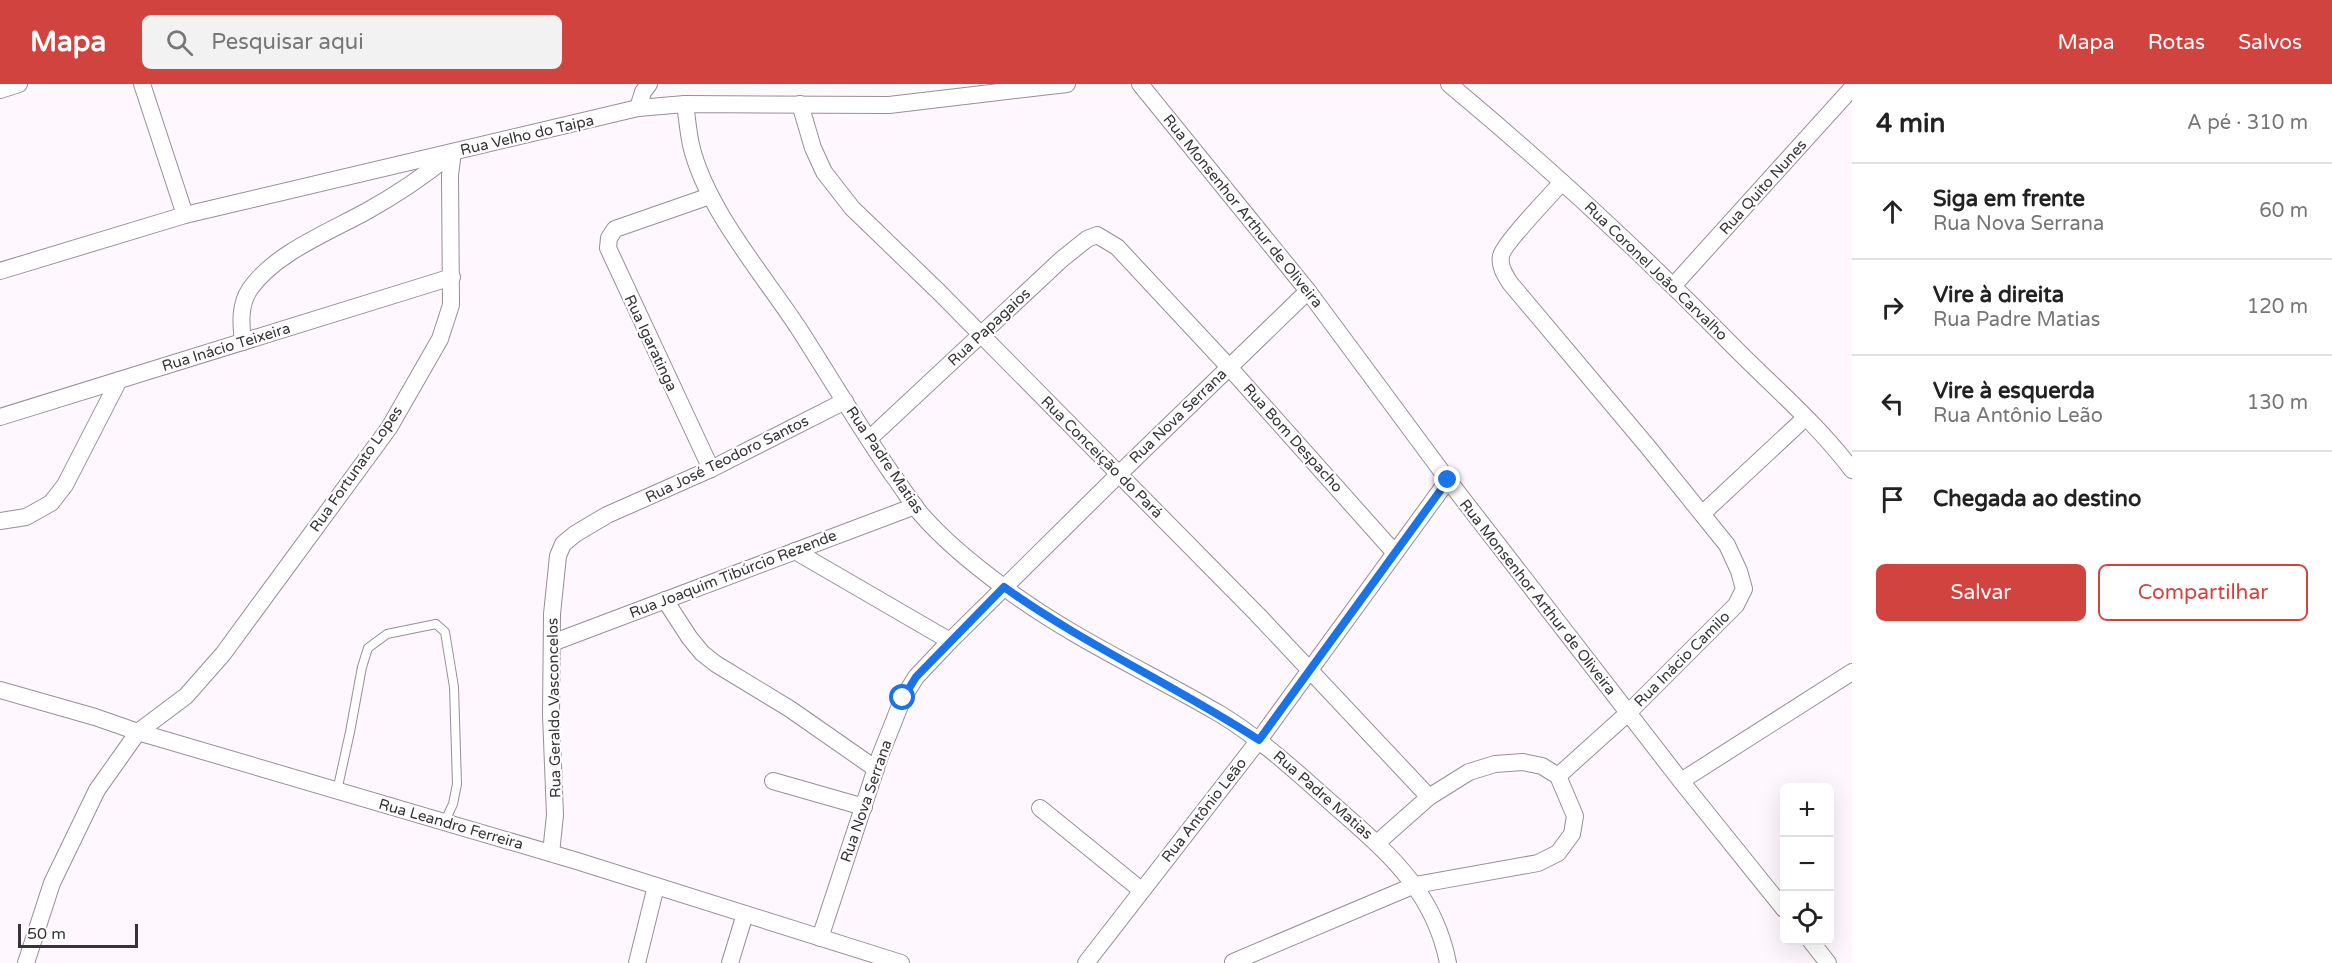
<!DOCTYPE html>
<html lang="pt">
<meta charset="utf-8">
<style>
:root{--surface:#fff;--page:#f2f2f2;--text:#222;--muted:#767676;--line:#e0e0e0;--accent:#d1433f}
body{margin:0;font-family:"Varela Round",sans-serif;background:var(--page);color:var(--text)}
.controls{position:absolute;right:18px;bottom:18px;display:grid;overflow:hidden;border-radius:9px;box-shadow:0 6px 24px #0002}
.controls button{width:54px;height:54px;display:grid;place-items:center;padding:0;border:0;border-bottom:2px solid var(--line);background:var(--surface);color:var(--text);font:30px sans-serif}
.scale{position:absolute;left:18px;bottom:15px;width:120px;box-sizing:border-box;padding-left:6px;border:3px solid #373437;border-top:0;font-size:16px;line-height:21px;white-space:nowrap;color:#373437;-webkit-text-stroke:4px #fff;paint-order:stroke}
.stop{position:absolute;width:18px;height:18px;margin:-14px;border:4px solid #1a73e8;border-radius:50%;background:#fff}
.stop.end{background:#1a73e8;border-color:#fff;box-shadow:0 2px 6px #0008}
.list{margin:0;padding:0;list-style:none}
h2{display:flex;justify-content:space-between;align-items:center;height:78px;margin:0;padding:0 24px;font-size:26px}
h2 small{font-size:20px;font-weight:400;color:var(--muted)}
.list li{display:grid;grid-template-columns:39px 1fr auto;gap:18px;align-items:center;box-sizing:border-box;height:96px;padding:0 24px;border-top:2px solid var(--line)}
.list b{display:block;font-size:22px;white-space:nowrap}
.list p{margin:0;font-size:20px;white-space:nowrap;color:var(--muted)}
.list em{font-size:20px;font-style:normal;color:var(--muted)}
.actions{display:flex;gap:12px;padding:18px 24px}
.actions a{flex:1;padding:14px 0;border:2px solid var(--accent);border-radius:9px;text-align:center;font-size:21px;color:var(--accent)}
.actions .main{background:var(--accent);color:#fff}
.icon{flex:none;width:33px;height:33px;fill:none;stroke:currentColor;stroke-width:2;stroke-linecap:round;stroke-linejoin:round}
.map{position:relative;flex:none;width:1852px;height:879px;overflow:hidden}
header{display:flex;align-items:center;gap:36px;box-sizing:border-box;height:84px;padding:0 30px;background:var(--accent);color:#fff}
header strong{font-size:28px}
nav{display:flex;gap:33px;margin-inline-start:auto;font-size:21px}
.search{width:420px;height:54px;background:var(--page);display:flex;align-items:center;gap:15px;box-sizing:border-box;padding:0 21px;border-radius:9px;color:var(--muted);font-size:22px}
main{display:flex}
aside{flex:1;background:var(--surface)}
.map>svg:first-child{display:block}
</style>
<header>
<strong>Mapa</strong>
<div class="search"><svg class="icon" aria-label="search" viewBox="0 0 24 24"><circle cx="10" cy="10" r="6"/><path d="M15 15l6 6"/></svg>Pesquisar aqui</div>
<nav><a>Mapa</a><a>Rotas</a><a>Salvos</a></nav>
</header>
<main>
<div class="map">
<svg width="1852" height="879" viewBox="0 0 1852 879">
<rect width="100%" height="100%" fill="#fef7fe"/>
<g fill="none" stroke-linecap="round" stroke-linejoin="round">
<defs>
<path id="lane" d="M 337,707 L 350,648 L 362,583 L 368,564 L 387,550 L 436,540 L 445,548 L 454,603 L 457,700 L 453,720 L 444,739"/>
<g id="street">
<path d="M 142,0 L 185,131"/>
<path d="M 1140,0 L 1308,207 L 1448,396 L 1681,697 L 1784,825"/>
<path d="M 1449,0 C 1550,84 1647,174 1739,268 C 1777,306 1820,343 1852,386"/>
<path d="M 0,6 L 19,0"/>
<path d="M 685,20 C 687,33 688,47 691,61 C 706,125 763,190 799,245 C 830,293 859,343 892,390 C 902,403 910,417 920,429 C 944,457 975,482 1005,504 C 1072,554 1148,588 1220,630 C 1266,658 1305,696 1345,731 C 1394,774 1435,812 1448,879"/>
<path d="M 800,20 L 813,64 L 824,88 L 852,124 L 939,208 L 1257,530 L 1429,713"/>
<path d="M 638,24 L 643,8 L 649,0"/>
<path d="M 710,112 L 615,145 L 609,154 L 608,164 L 711,385"/>
<path d="M 0,187 L 185,131 L 638,24 L 685,20 L 889,21 L 1067,0"/>
<path d="M 1674,201 L 1852,4"/>
<path d="M 243,258 C 241,241 239,221 250,205 C 275,169 329,148 367,127 C 396,111 424,92 450,71"/>
<path d="M 0,333 L 452,193"/>
<path d="M 869,355 L 1062,175 L 1087,155 L 1097,151 L 1117,163 L 1229,283 L 1394,468"/>
<path d="M 1703,429 L 1805,334"/>
<path d="M 0,437 L 26,433 L 51,419 L 65,401 L 119,296"/>
<path d="M 795,467 L 950,557"/>
<path d="M 665,516 L 689,553 L 702,569 L 716,580 L 790,625 L 876,685"/>
<path d="M 552,559 L 915,422"/>
<path d="M 0,606 L 95,633 L 138,648 L 577,777 L 901,879"/>
<path d="M 1558,692 L 1628,629 L 1736,521 L 1744,505 L 1739,487 L 1727,461 L 1648,363 L 1510,199 C 1505,191 1499,182 1501,172 C 1503,160 1551,111 1562,98"/>
<path d="M 773,697 L 864,723"/>
<path d="M 1681,697 L 1852,588"/>
<path d="M 1040,724 L 1141,806"/>
<path d="M 551,769 L 555,731 L 551,631 L 552,530 L 558,472 L 563,460 L 575,450 L 607,431 L 711,385 L 845,317"/>
<path d="M 820,854 L 880,672 L 903,614 L 916,593 L 950,557 L 1119,390 L 1308,207"/>
<path d="M 1810,856 L 1828,879"/>
<path d="M 1233,878 L 1415,801 L 1538,779 L 1558,769 L 1572,750 L 1575,732 L 1558,692 L 1542,682 L 1523,678 L 1495,680 L 1469,688 L 1429,713 L 1377,759"/>
<path d="M 26,879 L 52,799 L 97,706 L 138,648 L 186,612 L 223,570 L 389,344 L 440,255 L 451,221 L 450,91 L 453,68"/>
<path d="M 637,879 L 656,802"/>
<path d="M 730,879 L 745,830"/>
<path d="M 1086,879 L 1259,656 L 1448,396"/>
</g>
</defs>
<use href="#lane" stroke="#978f96" stroke-width="10"/>
<use href="#street" stroke="#978f96" stroke-width="18"/>
<use href="#lane" stroke="#fff" stroke-width="8"/>
<use href="#street" stroke="#fff" stroke-width="16"/>
</g>
<g fill="none" stroke-linecap="round" stroke-linejoin="round">
<path stroke="#1a73e8" stroke-width="8" d="M 903,614 L 916,593 L 1004,503 C 1085,561 1176,602 1259,656 L 1448,396"/>
</g>
<g text-anchor="middle" stroke-width="4.5" stroke-linejoin="round" paint-order="stroke">
<g font-size="15" fill="#373437" stroke="#fff">
<text transform="translate(527 51) rotate(-13)" y="5">Rua Velho do Taipa</text>
<text transform="translate(1763 103) rotate(-48)" y="5">Rua Quito Nunes</text>
<text transform="translate(1243 127) rotate(51)" y="5">Rua Monsenhor Arthur de Oliveira</text>
<text transform="translate(1656 187) rotate(44)" y="5">Rua Coronel João Carvalho</text>
<text transform="translate(989 243) rotate(-43)" y="5">Rua Papagaios</text>
<text transform="translate(651 259) rotate(65)" y="5">Rua Igaratinga</text>
<text transform="translate(226 263) rotate(-17)" y="5">Rua Inácio Teixeira</text>
<text transform="translate(1178 332) rotate(-44)" y="5">Rua Nova Serrana</text>
<text transform="translate(1293 354) rotate(48)" y="5">Rua Bom Despacho</text>
<text transform="translate(1102 373) rotate(45)" y="5">Rua Conceição do Pará</text>
<text transform="translate(727 375) rotate(-26)" y="5">Rua José Teodoro Santos</text>
<text transform="translate(885 376) rotate(56)" y="5">Rua Padre Matias</text>
<text transform="translate(356 385) rotate(-55)" y="5">Rua Fortunato Lopes</text>
<text transform="translate(733 490) rotate(-21)" y="5">Rua Joaquim Tibúrcio Rezende</text>
<text transform="translate(1538 513) rotate(52)" y="5">Rua Monsenhor Arthur de Oliveira</text>
<text transform="translate(1682 575) rotate(-45)" y="5">Rua Inácio Camilo</text>
<text transform="translate(554 624) rotate(-91)" y="5">Rua Geraldo Vasconcelos</text>
<text transform="translate(1323 711) rotate(41)" y="5">Rua Padre Matias</text>
<text transform="translate(866 717) rotate(-71)" y="5">Rua Nova Serrana</text>
<text transform="translate(1204 726) rotate(-52)" y="5">Rua Antônio Leão</text>
<text transform="translate(451 740) rotate(16)" y="5">Rua Leandro Ferreira</text>
</g>
</g>
</svg>
<div class="controls">
<button>+</button>
<button>−</button>
<button><svg class="icon" aria-label="locate" viewBox="0 0 24 24"><circle cx="12" cy="12" r="6"/><path d="M12 2v4M12 18v4M2 12h4M18 12h4"/></svg></button>
</div>
<div class="scale">50 m</div>
<div class="stop" style="left:903px;top:614px"></div>
<div class="stop end" style="left:1448px;top:396px"></div>
</div>
<aside>
<h2>4 min<small>A pé · 310 m</small></h2>
<ul class="list">
<li><svg class="icon" aria-label="ahead" viewBox="0 0 24 24"><path d="M12 20V5M6 11l6-6 6 6"/></svg><div><b>Siga em frente</b><p>Rua Nova Serrana</p></div><em>60 m</em></li>
<li><svg class="icon" aria-label="right" viewBox="0 0 24 24"><path d="M7 20v-9h11M14 6l5 5-5 5"/></svg><div><b>Vire à direita</b><p>Rua Padre Matias</p></div><em>120 m</em></li>
<li><svg class="icon" aria-label="left" viewBox="0 0 24 24"><path d="M17 20v-9H6M10 6l-5 5 5 5"/></svg><div><b>Vire à esquerda</b><p>Rua Antônio Leão</p></div><em>130 m</em></li>
<li><svg class="icon" aria-label="arrive" viewBox="0 0 24 24"><path d="M6 21V4h12l-3 4 3 4H6"/></svg><div><b>Chegada ao destino</b></div></li>
</ul>
<div class="actions"><a class="main">Salvar</a><a>Compartilhar</a></div>
</aside>
</main>
